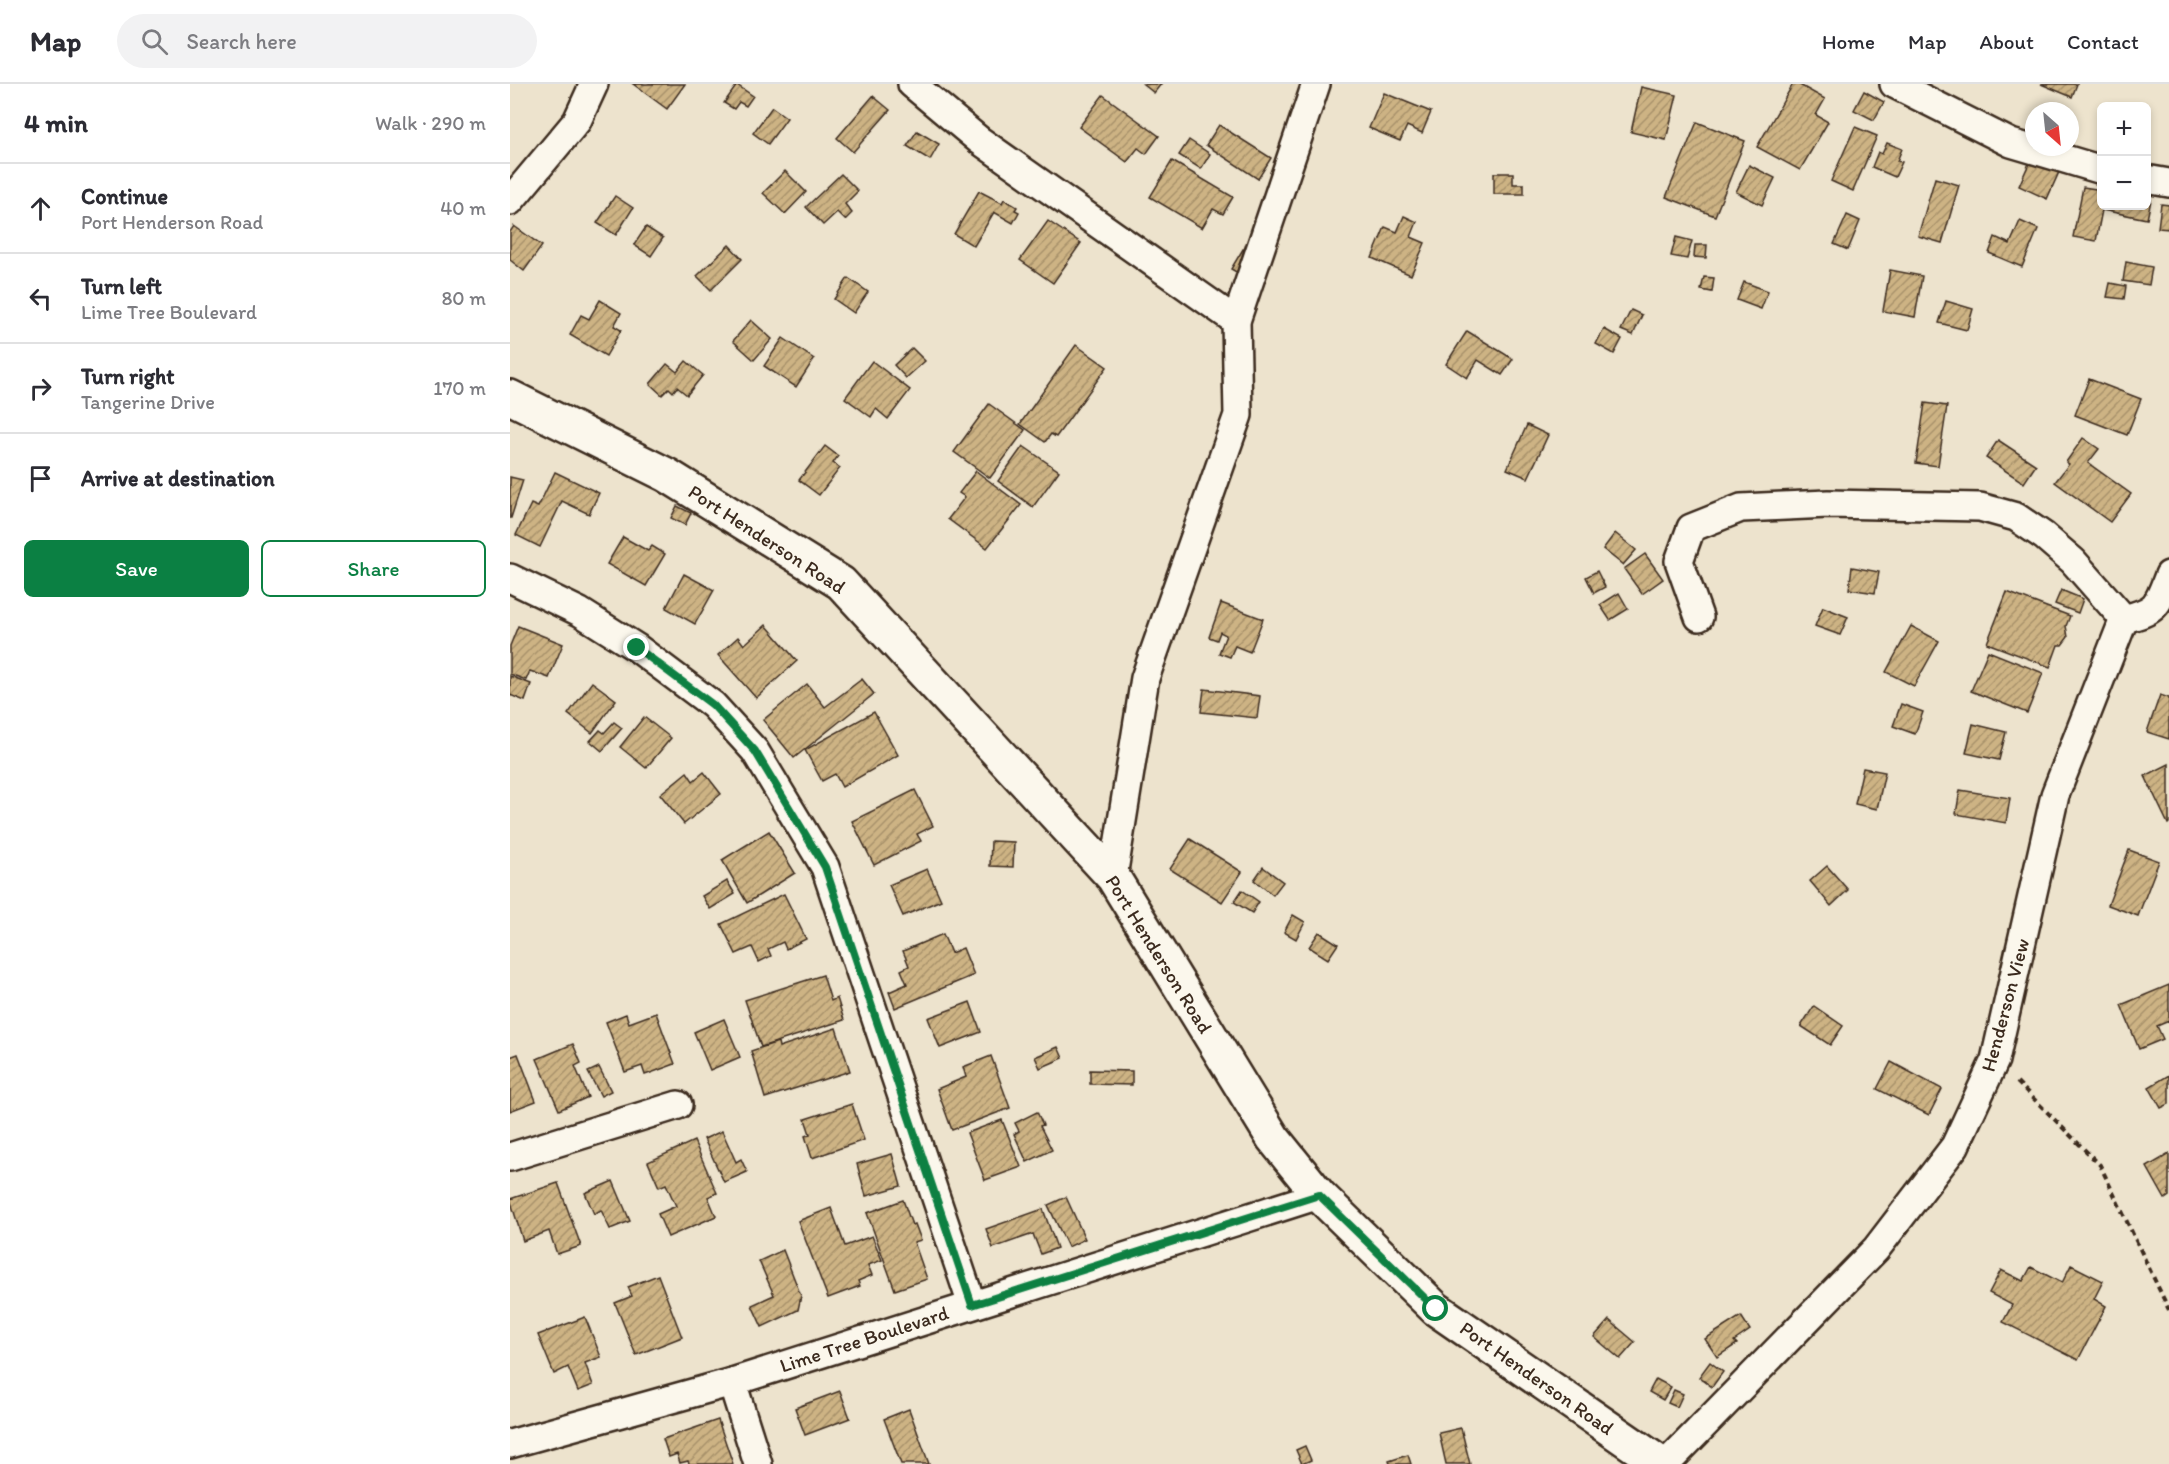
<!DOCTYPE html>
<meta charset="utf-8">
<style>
:root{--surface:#fff;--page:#f2f2f3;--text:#2b2b33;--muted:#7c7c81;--line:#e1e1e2;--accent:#0b8043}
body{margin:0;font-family:Itim,sans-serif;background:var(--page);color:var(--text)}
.controls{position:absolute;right:18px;top:18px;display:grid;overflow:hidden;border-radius:9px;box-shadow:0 3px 9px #0003}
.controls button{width:54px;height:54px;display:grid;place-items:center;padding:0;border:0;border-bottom:2px solid var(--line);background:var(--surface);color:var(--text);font:30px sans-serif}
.compass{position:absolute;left:1515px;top:18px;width:54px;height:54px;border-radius:50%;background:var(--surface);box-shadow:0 3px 9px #0003;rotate:153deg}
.stop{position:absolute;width:18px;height:18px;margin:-14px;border:4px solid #0b8043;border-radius:50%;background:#fff}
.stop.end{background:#0b8043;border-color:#fff;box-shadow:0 2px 6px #0008}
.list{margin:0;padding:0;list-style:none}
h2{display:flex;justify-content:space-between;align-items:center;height:78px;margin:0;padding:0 24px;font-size:26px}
h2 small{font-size:20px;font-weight:400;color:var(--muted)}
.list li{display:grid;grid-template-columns:39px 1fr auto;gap:18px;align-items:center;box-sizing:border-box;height:90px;padding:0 24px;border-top:2px solid var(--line)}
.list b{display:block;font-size:22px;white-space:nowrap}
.list p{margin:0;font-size:20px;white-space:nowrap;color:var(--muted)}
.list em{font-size:20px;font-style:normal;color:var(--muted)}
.actions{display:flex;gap:12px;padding:18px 24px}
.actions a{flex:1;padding:14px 0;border:2px solid var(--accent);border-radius:9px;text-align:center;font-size:21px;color:var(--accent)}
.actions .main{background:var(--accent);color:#fff}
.icon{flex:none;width:33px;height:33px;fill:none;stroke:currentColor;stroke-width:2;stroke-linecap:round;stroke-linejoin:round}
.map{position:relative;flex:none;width:1659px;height:1380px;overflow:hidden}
header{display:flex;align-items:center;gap:36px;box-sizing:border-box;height:84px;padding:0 30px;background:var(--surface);border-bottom:2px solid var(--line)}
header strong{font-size:28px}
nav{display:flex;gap:33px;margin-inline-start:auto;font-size:21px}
.search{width:420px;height:54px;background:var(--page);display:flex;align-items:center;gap:15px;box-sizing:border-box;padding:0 21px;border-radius:33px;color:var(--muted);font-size:22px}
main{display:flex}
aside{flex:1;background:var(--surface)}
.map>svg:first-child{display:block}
</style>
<header>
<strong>Map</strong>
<div class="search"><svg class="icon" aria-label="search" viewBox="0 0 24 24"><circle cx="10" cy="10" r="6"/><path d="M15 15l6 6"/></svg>Search here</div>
<nav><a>Home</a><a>Map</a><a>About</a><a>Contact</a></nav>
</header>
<main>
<aside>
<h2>4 min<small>Walk · 290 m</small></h2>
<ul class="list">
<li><svg class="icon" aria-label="ahead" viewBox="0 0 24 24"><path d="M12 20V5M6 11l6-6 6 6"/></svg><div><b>Continue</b><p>Port Henderson Road</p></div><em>40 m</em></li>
<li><svg class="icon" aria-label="left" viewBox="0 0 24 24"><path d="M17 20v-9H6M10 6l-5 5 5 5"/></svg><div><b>Turn left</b><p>Lime Tree Boulevard</p></div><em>80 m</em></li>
<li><svg class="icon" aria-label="right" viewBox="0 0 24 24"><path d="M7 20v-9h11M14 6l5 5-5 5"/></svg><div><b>Turn right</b><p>Tangerine Drive</p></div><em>170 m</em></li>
<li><svg class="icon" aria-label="arrive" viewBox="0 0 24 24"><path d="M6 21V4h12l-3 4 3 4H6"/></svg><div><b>Arrive at destination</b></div></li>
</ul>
<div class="actions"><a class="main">Save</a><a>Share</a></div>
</aside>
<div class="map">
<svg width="1659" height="1380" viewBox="0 0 1659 1380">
<defs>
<pattern id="building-hatch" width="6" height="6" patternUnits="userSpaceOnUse" patternTransform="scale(1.5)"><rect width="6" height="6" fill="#cdb384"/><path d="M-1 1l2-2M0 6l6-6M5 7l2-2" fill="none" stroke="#a8926b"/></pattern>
</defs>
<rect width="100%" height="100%" fill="#ede3cd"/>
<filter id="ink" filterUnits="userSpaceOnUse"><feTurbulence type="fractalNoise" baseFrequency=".0167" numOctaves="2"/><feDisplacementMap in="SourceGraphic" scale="12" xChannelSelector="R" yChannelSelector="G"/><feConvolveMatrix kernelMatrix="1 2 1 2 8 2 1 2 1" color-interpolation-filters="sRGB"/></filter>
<g filter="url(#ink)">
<g fill="url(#building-hatch)" stroke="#3b2a1e" stroke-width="1.5">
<path d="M 123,0 L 175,0 L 157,25 Z"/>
<path d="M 633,0 L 651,0 L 644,9 Z"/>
<path d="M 1283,0 L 1288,0 L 1315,15 L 1306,31 L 1318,38 L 1290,86 L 1247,63 Z"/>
<path d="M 1531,0 L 1567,0 L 1562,13 Z"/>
<path d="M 227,1 L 243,12 L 236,22 L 229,18 L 224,25 L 214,19 Z"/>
<path d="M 1131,3 L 1167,11 L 1156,56 L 1121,48 Z"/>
<path d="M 1354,7 L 1374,18 L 1364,36 L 1344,26 Z"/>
<path d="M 874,9 L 921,28 L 912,49 L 897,42 L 890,57 L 859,44 Z"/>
<path d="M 593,11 L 649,52 L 636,70 L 628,64 L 617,78 L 569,43 Z"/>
<path d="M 363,12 L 380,26 L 343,68 L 327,54 Z"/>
<path d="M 262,23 L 277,34 L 258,60 L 243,49 Z"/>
<path d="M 1187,38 L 1235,57 L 1205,132 L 1156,113 Z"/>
<path d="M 709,41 L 761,74 L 748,95 L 696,61 Z"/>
<path d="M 1345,43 L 1367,52 L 1343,107 L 1321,97 Z"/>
<path d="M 407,47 L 429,60 L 420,76 L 397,62 Z"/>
<path d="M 679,56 L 700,70 L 691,85 L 669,71 Z"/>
<path d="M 1377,59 L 1392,65 L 1387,77 L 1392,78 L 1385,93 L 1362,83 L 1368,68 L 1372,70 Z"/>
<path d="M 1521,75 L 1549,88 L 1537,115 L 1509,102 Z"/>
<path d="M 662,77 L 723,113 L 713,130 L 703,125 L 692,144 L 640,113 Z"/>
<path d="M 1239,81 L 1265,94 L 1252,121 L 1226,108 Z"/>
<path d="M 275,87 L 296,108 L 275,130 L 253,109 Z"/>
<path d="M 984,89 L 1003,89 L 1003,100 L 1014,100 L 1014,110 L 984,110 Z"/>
<path d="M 331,90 L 348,107 L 335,120 L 342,129 L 335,136 L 327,128 L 313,141 L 296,123 Z"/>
<path d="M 1425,94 L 1449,101 L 1432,159 L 1408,152 Z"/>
<path d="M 1573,103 L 1592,106 L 1592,122 L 1636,122 L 1636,115 L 1641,116 L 1637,135 L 1592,126 L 1586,157 L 1563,153 Z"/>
<path d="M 469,107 L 492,119 L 494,115 L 507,123 L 505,126 L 509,128 L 503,139 L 484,128 L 464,162 L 444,150 Z"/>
<path d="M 105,112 L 123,124 L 106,151 L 87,139 Z"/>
<path d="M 1651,120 L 1659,121 L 1659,145 L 1648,144 Z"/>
<path d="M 1337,131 L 1350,137 L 1338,166 L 1324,160 Z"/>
<path d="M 894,132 L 907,138 L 901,153 L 915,159 L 901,191 L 862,174 L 875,143 L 887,148 Z"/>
<path d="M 538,137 L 571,159 L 543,199 L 510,176 Z"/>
<path d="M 1510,137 L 1528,145 L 1512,183 L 1479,169 L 1485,153 L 1500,160 Z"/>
<path d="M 4,142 L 32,162 L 14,187 L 0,176 L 0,148 Z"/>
<path d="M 136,143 L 153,154 L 141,172 L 124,161 Z"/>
<path d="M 1166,153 L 1182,157 L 1177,175 L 1161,172 Z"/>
<path d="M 219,161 L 232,175 L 201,206 L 187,192 Z"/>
<path d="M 1185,161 L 1197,161 L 1196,174 L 1184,173 Z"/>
<path d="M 733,165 L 752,177 L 740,196 L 721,185 Z"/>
<path d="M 1616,178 L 1642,183 L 1639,201 L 1613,197 Z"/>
<path d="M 1380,186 L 1412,192 L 1405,233 L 1373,227 Z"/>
<path d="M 1194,193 L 1204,194 L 1202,208 L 1191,206 Z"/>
<path d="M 338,194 L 358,208 L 344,229 L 324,215 Z"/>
<path d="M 1234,198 L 1258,207 L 1251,225 L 1227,216 Z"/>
<path d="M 1600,199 L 1616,202 L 1614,215 L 1597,213 Z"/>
<path d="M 90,216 L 111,229 L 104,242 L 111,246 L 96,272 L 60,251 L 71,231 L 79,235 Z"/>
<path d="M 1436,217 L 1463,225 L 1457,246 L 1429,239 Z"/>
<path d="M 1121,226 L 1132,231 L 1123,251 L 1111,246 Z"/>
<path d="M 241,236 L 262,255 L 244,276 L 223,257 Z"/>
<path d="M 1094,245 L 1112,255 L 1104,270 L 1086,260 Z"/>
<path d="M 957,247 L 1003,275 L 992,291 L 968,276 L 957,294 L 936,280 Z"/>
<path d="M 273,254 L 304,275 L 286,303 L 254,282 Z"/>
<path d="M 566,261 L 597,283 L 546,353 L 541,350 L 535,358 L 510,340 Z"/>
<path d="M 402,264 L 415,277 L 396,294 L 384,281 Z"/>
<path d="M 176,277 L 193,291 L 177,311 L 167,303 L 163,308 L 159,304 L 152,311 L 140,300 L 157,280 L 167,288 Z"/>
<path d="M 362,277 L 400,306 L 378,335 L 366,325 L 361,333 L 335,314 Z"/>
<path d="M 1579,295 L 1631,315 L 1617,351 L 1565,331 Z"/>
<path d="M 1415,319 L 1437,322 L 1428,382 L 1406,379 Z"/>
<path d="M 479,320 L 515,346 L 480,394 L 444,368 Z"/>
<path d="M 1017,341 L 1038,351 L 1018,394 L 997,385 Z"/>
<path d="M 1573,354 L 1589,365 L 1578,379 L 1621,410 L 1600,438 L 1545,398 L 1559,380 L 1556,378 Z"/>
<path d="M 1488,356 L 1526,381 L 1514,399 L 1476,374 Z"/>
<path d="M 315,362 L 328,372 L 323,379 L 330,384 L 309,411 L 289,396 Z"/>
<path d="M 513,362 L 549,387 L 523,423 L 488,397 Z"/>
<path d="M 466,387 L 511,421 L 477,464 L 438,435 L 455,413 L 449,409 Z"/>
<path d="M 45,388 L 89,409 L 79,430 L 52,417 L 30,463 L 6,451 L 21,420 L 28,423 Z"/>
<path d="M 0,393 L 13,396 L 1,434 L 0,434 Z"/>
<path d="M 167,422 L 181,429 L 175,441 L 161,434 Z"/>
<path d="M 1105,449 L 1126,466 L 1113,481 L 1093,465 Z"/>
<path d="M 113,453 L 138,467 L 142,462 L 155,470 L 136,502 L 97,480 Z"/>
<path d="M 1135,470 L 1153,495 L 1132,510 L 1114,485 Z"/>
<path d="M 1342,483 L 1369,488 L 1365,509 L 1339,505 Z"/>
<path d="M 1087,487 L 1095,503 L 1084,509 L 1076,493 Z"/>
<path d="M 174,490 L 204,506 L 185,540 L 156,524 Z"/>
<path d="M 1551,506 L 1573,515 L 1568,529 L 1545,520 Z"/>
<path d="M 1497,508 L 1560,532 L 1556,542 L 1558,553 L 1552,561 L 1548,561 L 1540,583 L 1477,559 Z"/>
<path d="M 1109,509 L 1118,525 L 1100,536 L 1090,521 Z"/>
<path d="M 711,519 L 753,535 L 740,568 L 725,562 L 720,573 L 709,569 L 716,551 L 710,548 L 707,556 L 699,553 Z"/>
<path d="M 1313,523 L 1338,533 L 1330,551 L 1305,542 Z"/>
<path d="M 256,541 L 287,577 L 246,614 L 208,571 L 228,553 L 234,561 Z"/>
<path d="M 8,542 L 53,560 L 39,594 L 20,587 L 16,596 L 0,590 L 0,562 Z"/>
<path d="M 1401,542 L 1429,557 L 1404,602 L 1376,588 Z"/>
<path d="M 1478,567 L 1533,589 L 1517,629 L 1461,607 Z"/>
<path d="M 0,592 L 21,600 L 15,617 L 0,611 Z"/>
<path d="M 352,595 L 364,610 L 284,674 L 253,636 L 297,600 L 315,623 Z"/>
<path d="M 82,598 L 106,616 L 82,649 L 58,630 Z"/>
<path d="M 694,605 L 750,612 L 747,634 L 691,628 Z"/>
<path d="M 1650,611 L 1659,614 L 1659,655 L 1637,648 Z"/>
<path d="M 1391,620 L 1413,628 L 1405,650 L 1383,642 Z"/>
<path d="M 364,628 L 388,671 L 332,703 L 325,690 L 312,697 L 295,666 Z"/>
<path d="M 134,633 L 161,654 L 136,684 L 110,663 Z"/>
<path d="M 104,638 L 112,644 L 92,667 L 80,657 L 90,646 L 94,649 Z"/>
<path d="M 1463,640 L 1496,648 L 1489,676 L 1456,669 Z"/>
<path d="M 1659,680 L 1659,739 L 1658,740 L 1635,692 Z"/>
<path d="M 1353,684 L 1375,688 L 1367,725 L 1345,720 Z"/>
<path d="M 177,688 L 183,697 L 194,688 L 211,710 L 174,740 L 150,710 Z"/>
<path d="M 405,706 L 423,742 L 407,750 L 411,757 L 364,781 L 342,737 Z"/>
<path d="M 1450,706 L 1500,714 L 1496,739 L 1446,730 Z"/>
<path d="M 259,747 L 285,789 L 237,819 L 212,776 Z"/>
<path d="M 680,755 L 732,788 L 712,818 L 660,785 Z"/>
<path d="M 481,757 L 504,758 L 503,783 L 480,782 Z"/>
<path d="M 1619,766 L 1649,777 L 1628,832 L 1598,821 Z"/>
<path d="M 1317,782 L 1338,806 L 1321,822 L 1300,797 Z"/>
<path d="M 753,783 L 773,798 L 763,811 L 744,796 Z"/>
<path d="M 417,785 L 431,816 L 393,832 L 379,801 Z"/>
<path d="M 217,797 L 225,810 L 200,825 L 192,812 Z"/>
<path d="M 732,806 L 749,818 L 742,829 L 724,818 Z"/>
<path d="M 274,810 L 296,855 L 276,865 L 273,858 L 258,865 L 261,872 L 249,878 L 242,863 L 226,870 L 211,840 Z"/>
<path d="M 783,831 L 795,838 L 786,855 L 774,848 Z"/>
<path d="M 809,848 L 828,860 L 818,875 L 799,863 Z"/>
<path d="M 433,850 L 441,869 L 453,864 L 464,891 L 385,924 L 379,908 L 397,900 L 391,886 L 399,882 L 393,867 Z"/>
<path d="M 313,891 L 321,917 L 327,914 L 334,936 L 251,963 L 235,916 Z"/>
<path d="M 1659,901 L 1659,937 L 1647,942 L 1653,955 L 1629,965 L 1611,921 Z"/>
<path d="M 460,918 L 471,948 L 430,964 L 418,934 Z"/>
<path d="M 1304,922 L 1333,942 L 1320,961 L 1291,942 Z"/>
<path d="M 146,929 L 165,980 L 135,991 L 132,982 L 115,988 L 96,938 L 116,930 L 119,939 Z"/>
<path d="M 214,935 L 230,973 L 200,986 L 184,948 Z"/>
<path d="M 326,944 L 340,987 L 255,1014 L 241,967 L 268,958 L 269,963 Z"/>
<path d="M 63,960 L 71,979 L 65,982 L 78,1013 L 49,1026 L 27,975 Z"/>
<path d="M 548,963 L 553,974 L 530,984 L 525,973 Z"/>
<path d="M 8,970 L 26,1017 L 0,1027 L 0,973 Z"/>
<path d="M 481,972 L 500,1024 L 442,1046 L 427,1005 L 456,993 L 453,983 Z"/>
<path d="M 1381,978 L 1432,1005 L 1419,1031 L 1367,1005 Z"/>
<path d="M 89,983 L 101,1007 L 91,1012 L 78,988 Z"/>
<path d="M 580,986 L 622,987 L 622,1001 L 580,1000 Z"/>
<path d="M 1659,991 L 1659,1020 L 1651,1024 L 1639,1003 Z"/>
<path d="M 342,1020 L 354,1056 L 302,1074 L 295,1052 L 300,1050 L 295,1035 Z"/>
<path d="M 527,1028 L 533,1041 L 530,1042 L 542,1066 L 517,1078 L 504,1050 L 509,1047 L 505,1039 Z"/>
<path d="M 492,1036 L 511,1083 L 475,1096 L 457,1049 Z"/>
<path d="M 212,1047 L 226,1078 L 231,1075 L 237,1088 L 214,1098 L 194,1055 Z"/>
<path d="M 184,1057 L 207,1109 L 198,1113 L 206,1132 L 158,1153 L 148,1130 L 166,1122 L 156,1100 L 149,1103 L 138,1078 Z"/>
<path d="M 382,1070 L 391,1102 L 356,1112 L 347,1080 Z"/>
<path d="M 1659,1070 L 1659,1112 L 1655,1115 L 1637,1083 Z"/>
<path d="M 103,1097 L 120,1137 L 100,1145 L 91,1126 L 84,1130 L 75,1109 Z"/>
<path d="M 48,1099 L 71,1162 L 47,1170 L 39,1147 L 13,1157 L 0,1115 Z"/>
<path d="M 556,1113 L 575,1155 L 558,1163 L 538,1121 Z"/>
<path d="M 393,1116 L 402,1141 L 405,1140 L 411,1156 L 404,1158 L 417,1195 L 385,1206 L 357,1129 Z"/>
<path d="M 321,1124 L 335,1162 L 362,1152 L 372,1176 L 358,1181 L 362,1191 L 348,1197 L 350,1202 L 318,1214 L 288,1137 Z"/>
<path d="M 533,1125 L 547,1164 L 531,1170 L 523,1150 L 483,1164 L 476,1145 Z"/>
<path d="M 273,1166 L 291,1212 L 288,1226 L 252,1243 L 242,1221 L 264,1211 L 249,1177 Z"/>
<path d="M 1561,1181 L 1593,1197 L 1584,1215 L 1596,1222 L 1568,1276 L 1493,1238 L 1502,1221 L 1479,1209 L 1491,1186 L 1513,1197 L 1521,1183 L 1552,1199 Z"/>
<path d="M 148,1191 L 172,1253 L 126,1271 L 105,1219 L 122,1212 L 118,1203 Z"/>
<path d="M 1231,1232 L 1240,1246 L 1224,1257 L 1227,1260 L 1207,1273 L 1195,1255 Z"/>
<path d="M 75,1233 L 91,1273 L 75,1279 L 83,1301 L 68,1307 L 58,1283 L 44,1290 L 28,1251 Z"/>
<path d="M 1099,1236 L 1125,1258 L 1110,1275 L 1084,1253 Z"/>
<path d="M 1200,1278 L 1213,1288 L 1202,1303 L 1189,1293 Z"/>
<path d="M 1146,1295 L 1161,1303 L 1153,1316 L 1139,1308 Z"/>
<path d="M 1164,1306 L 1173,1310 L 1167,1323 L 1158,1319 Z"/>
<path d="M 330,1307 L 340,1334 L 295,1351 L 285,1324 Z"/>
<path d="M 399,1325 L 419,1380 L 391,1380 L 374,1335 Z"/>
<path d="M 208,1336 L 223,1380 L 179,1380 L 178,1377 L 170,1379 L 167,1370 L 159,1373 L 153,1355 Z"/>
<path d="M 951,1344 L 960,1380 L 936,1380 L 929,1349 Z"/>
<path d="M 795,1362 L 801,1376 L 792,1380 L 786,1366 Z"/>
<path d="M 898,1371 L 901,1380 L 880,1380 L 879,1377 Z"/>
</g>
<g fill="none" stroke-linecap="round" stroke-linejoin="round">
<defs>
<g id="minor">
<path d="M 402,0 L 469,56 L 726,237"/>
<path d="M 1384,0 L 1501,59 L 1592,86"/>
<path d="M 1636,95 L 1659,99"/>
<path d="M 0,117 L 67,37 L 84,0"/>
<path d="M 0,494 L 70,528 L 127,564 L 203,621 L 245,667 L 315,783 L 462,1221"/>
<path d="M 1189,533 L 1169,477 L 1181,444 L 1231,424 L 1318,420 L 1470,423 L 1506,433 L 1534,452 L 1563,477 L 1614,535"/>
<path d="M 603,793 L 635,594 L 728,331 L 726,237 L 806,0"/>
<path d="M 0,1073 L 168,1021"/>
<path d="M 222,1298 L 248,1380"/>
<path d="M 0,1360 L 222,1298 L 809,1111"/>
<path d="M 1156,1380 L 1366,1165 L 1445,1062 L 1485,976 L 1545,711 L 1614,535 C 1648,526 1647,522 1659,491"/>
</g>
<path id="tertiary" d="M 0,313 L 157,391 L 331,499 L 603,793 L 763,1054 L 809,1111 L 926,1225 L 1151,1380"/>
</defs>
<use href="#minor" stroke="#3b2a1e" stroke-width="32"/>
<use href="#tertiary" stroke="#3b2a1e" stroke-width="38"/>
<path stroke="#3b2a1e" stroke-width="4" stroke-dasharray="6 4.5" stroke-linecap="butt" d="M 1507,998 L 1590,1081 L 1659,1226"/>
<use href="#minor" stroke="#fbf7ec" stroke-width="27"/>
<use href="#tertiary" stroke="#fbf7ec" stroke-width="33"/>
</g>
</g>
<g fill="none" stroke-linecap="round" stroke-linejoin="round" filter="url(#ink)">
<path stroke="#0b8043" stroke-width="8" d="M 127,564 L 203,621 L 245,667 L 315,783 L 462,1221 L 809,1111 L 926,1225"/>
</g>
<g text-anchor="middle" stroke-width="4.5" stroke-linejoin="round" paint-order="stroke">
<g font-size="20" fill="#3b2a1e" stroke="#fbf7ec">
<text transform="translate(257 455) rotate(33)" y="7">Port Henderson Road</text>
<text transform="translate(649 870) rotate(58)" y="7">Port Henderson Road</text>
<text transform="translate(1495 921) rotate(-75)" y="7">Henderson View</text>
<text transform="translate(354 1255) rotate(-18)" y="7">Lime Tree Boulevard</text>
<text transform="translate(1027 1294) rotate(35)" y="7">Port Henderson Road</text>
</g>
</g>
</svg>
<div class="controls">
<button>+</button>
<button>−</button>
</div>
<svg class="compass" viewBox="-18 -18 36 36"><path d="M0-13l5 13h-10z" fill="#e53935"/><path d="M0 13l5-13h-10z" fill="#7c7c81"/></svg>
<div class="stop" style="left:926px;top:1225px"></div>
<div class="stop end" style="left:127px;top:564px"></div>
</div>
</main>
